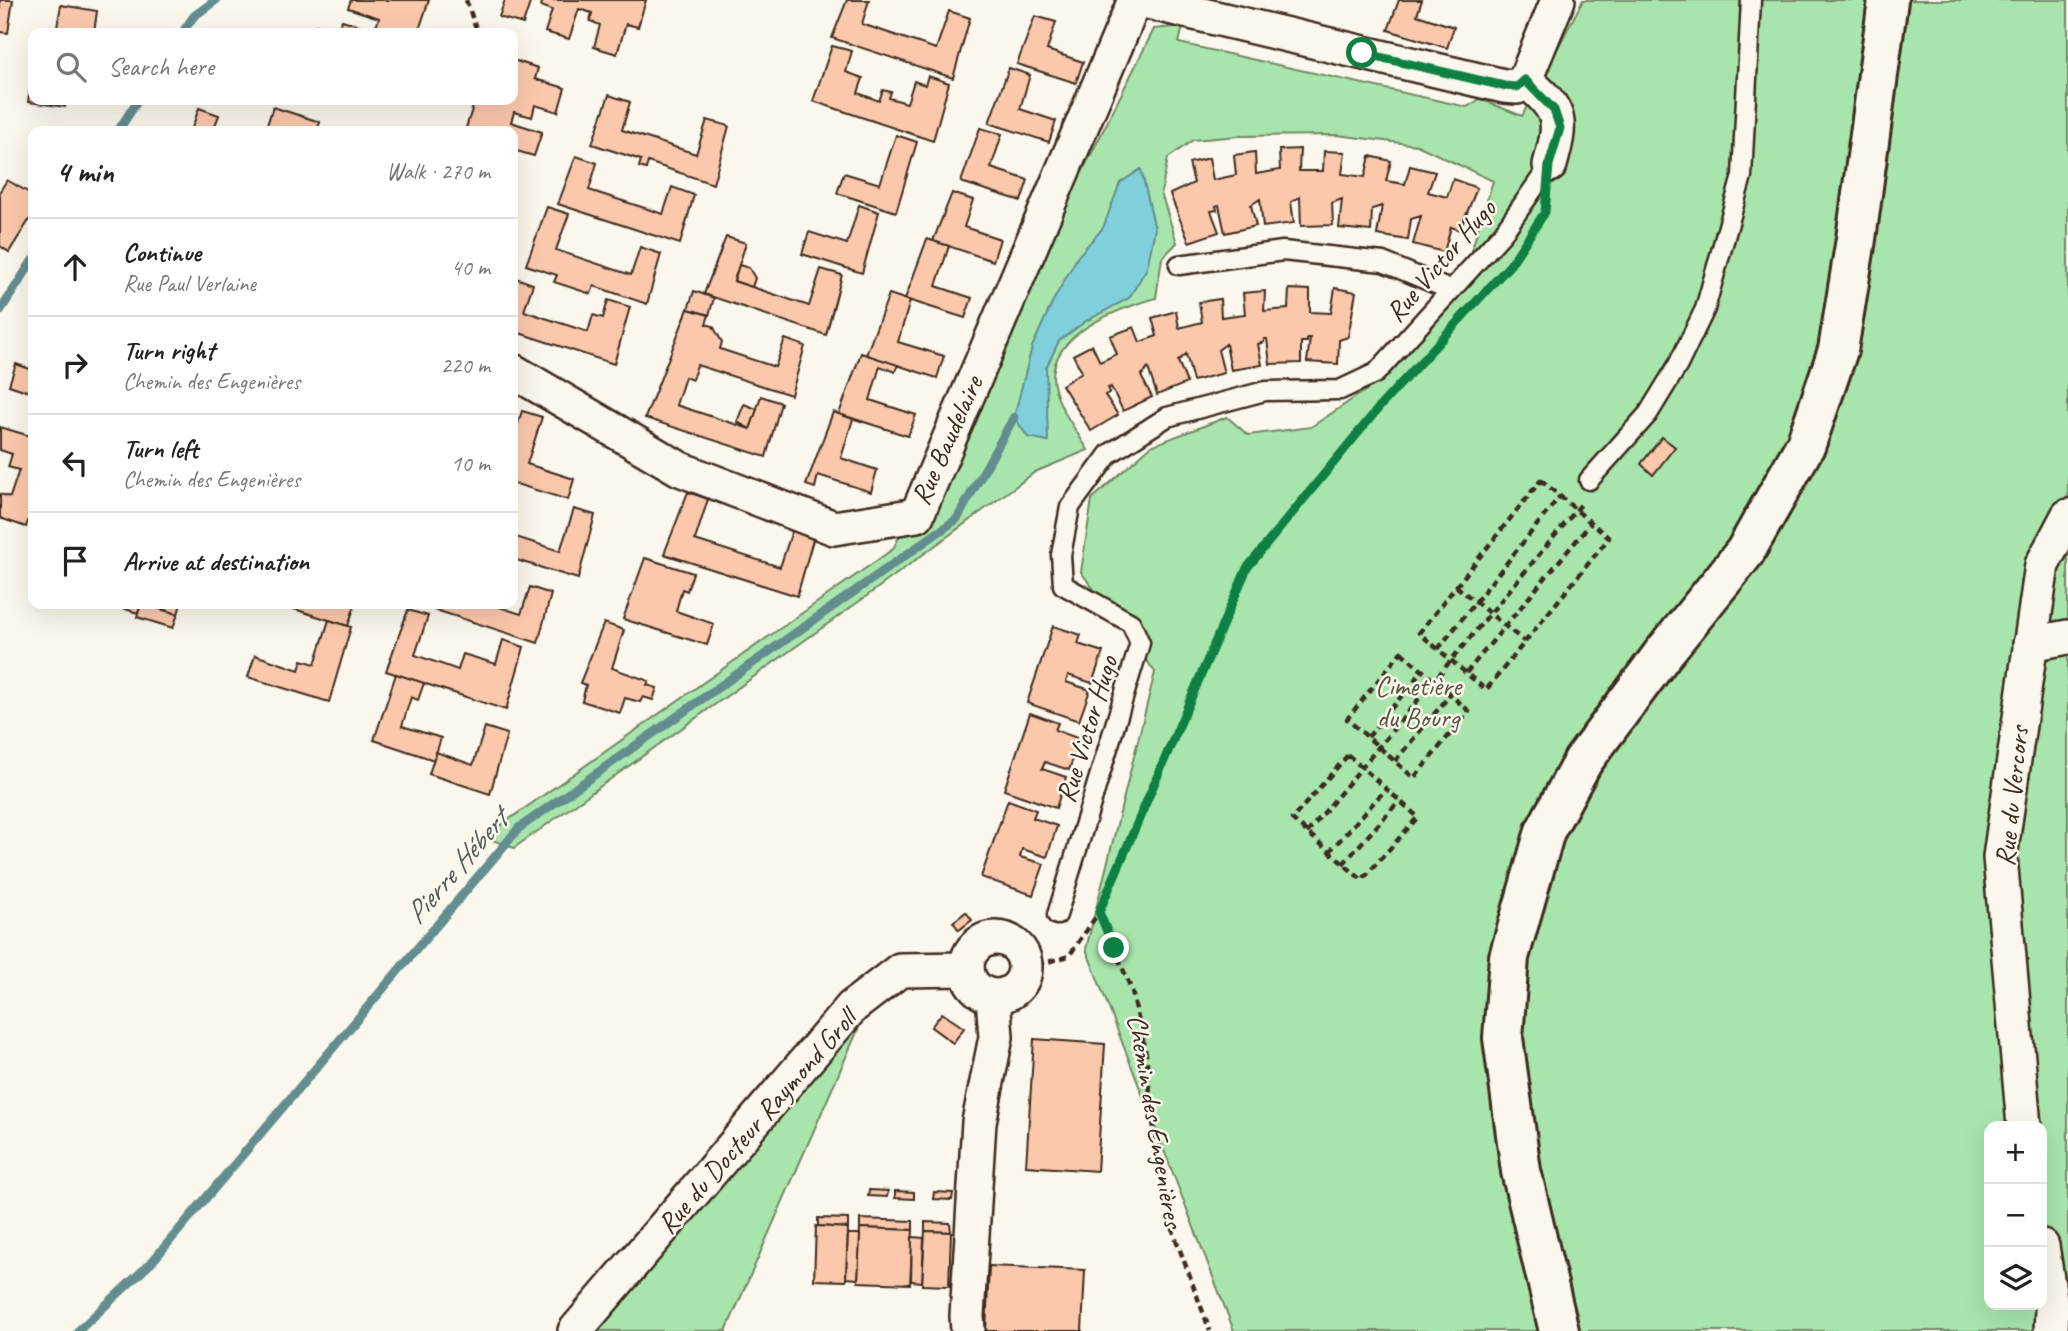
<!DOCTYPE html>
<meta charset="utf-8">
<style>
:root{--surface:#fff;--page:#f2f2f2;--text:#222;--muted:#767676;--line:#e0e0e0}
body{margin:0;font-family:Caveat,sans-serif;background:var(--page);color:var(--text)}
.controls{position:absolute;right:21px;bottom:21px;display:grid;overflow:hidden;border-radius:14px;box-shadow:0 7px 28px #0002}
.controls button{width:63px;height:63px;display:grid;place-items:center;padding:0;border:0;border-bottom:2px solid var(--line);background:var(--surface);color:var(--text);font:35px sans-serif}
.stop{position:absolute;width:21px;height:21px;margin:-16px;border:5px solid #0b8043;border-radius:50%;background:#fff}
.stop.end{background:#0b8043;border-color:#fff;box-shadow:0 2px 7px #0008}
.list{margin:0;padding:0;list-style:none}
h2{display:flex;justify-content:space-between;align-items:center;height:91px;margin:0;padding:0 28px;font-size:30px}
h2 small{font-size:23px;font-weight:400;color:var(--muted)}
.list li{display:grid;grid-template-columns:46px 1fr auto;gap:21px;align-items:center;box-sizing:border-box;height:98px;padding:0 28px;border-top:2px solid var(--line)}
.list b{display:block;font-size:26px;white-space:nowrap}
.list p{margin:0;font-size:23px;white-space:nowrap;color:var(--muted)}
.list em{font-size:23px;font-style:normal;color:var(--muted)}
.icon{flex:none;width:38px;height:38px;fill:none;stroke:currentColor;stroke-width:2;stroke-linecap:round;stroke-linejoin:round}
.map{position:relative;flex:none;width:2068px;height:1331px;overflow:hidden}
.search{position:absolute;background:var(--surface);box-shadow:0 7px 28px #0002;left:28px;top:28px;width:490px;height:77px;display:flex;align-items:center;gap:18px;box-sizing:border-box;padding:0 24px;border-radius:14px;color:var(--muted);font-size:26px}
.panel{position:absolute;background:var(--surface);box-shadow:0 7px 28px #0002;left:28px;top:126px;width:490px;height:483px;border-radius:14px}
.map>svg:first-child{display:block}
</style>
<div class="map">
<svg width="2068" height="1331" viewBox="0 0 2068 1331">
<rect width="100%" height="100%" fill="#fbf7ec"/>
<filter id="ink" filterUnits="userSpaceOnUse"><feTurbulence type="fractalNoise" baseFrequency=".0143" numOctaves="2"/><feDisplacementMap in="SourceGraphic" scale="14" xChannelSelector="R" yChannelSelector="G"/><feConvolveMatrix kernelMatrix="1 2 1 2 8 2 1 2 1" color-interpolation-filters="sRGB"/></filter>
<g filter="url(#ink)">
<g fill="#a8e5ac" stroke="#728865" stroke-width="2" fill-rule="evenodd">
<path d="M 1583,0 L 2068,0 L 2068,1331 L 1234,1331 L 1086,949 L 1155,672 L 1081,572 L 1092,499 L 1151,446 L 1227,417 L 1248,435 L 1311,427 L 1381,380 L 1458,293 L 1493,181 L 1417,145 L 1337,135 L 1239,136 L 1193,140 L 1168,158 L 1161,193 L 1177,243 L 1162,258 L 1156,298 C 1121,308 1055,331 1053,376 C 1053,401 1075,428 1088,450 L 1035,472 L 864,598 L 514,848 L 484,837 L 893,549 L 1154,29 L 1183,26 L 1179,43 L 1467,107 L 1480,99 L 1522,116 ZM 1989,1126 L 2042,1126 L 2042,1305 L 1989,1305 Z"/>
<path d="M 860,1025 L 726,1331 L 588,1331 Z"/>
</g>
<path fill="#80d0db" stroke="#648e8f" stroke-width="2" d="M 1141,169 L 1155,229 L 1147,268 L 1129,298 L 1086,321 L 1059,341 L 1046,368 L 1048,441 L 1028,437 L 1014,417 L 1032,347 L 1053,301 L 1078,256 L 1103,228 L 1120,183 Z"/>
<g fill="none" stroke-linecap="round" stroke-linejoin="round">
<g stroke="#648e8f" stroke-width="9">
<path d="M 182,33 L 194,16 L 216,0"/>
<path d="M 118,131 L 138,100"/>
<path d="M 0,311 L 33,260"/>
<path d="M 78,1331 L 151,1263 L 519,828 L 957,519 L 1014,417"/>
</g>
</g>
<g fill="#fcc8ac" stroke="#3b2a1e" stroke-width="2">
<path d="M 0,0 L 13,0 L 8,33 L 0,32 Z"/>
<path d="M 351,0 L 429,0 L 418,33 L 313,33 L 315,25 L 338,32 L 342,20 L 375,30 L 379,18 L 348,8 Z"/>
<path d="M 505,0 L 531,0 L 523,24 L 499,17 Z"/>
<path d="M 543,0 L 646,0 L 638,27 L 626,24 L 617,54 L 594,47 L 600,25 L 590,21 L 592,13 L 579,9 L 569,39 L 545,32 L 552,10 L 541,6 Z"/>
<path d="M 847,0 L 869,0 L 862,24 L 936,49 L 949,11 L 970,18 L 953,78 L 832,38 Z"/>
<path d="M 1399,0 L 1422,0 L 1417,15 L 1454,27 L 1447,48 L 1388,30 Z"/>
<path d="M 61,5 L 97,11 L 94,33 L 56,33 Z"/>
<path d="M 1035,16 L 1056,22 L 1047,50 L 1083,62 L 1076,83 L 1017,64 Z"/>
<path d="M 832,46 L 852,51 L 846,72 L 863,78 L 858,93 L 879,101 L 883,90 L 891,92 L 889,98 L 907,103 L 914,81 L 925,85 L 928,76 L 949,83 L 933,141 L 813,101 Z"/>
<path d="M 513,60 L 538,68 L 535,79 L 565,88 L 558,112 L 535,105 L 532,117 L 514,112 L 511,122 L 542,132 L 534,156 L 513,150 L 513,131 L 465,131 L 475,100 L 513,100 Z"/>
<path d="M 1009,68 L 1030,75 L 1020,109 L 1056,121 L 1049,142 L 989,123 Z"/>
<path d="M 33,69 L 33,100 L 66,100 L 65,107 L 28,102 Z"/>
<path d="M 609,95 L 630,102 L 622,130 L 696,154 L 707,120 L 729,126 L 713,184 L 648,162 L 646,169 L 639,167 L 641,160 L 592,144 Z"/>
<path d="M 273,107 L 320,122 L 317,131 L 265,131 Z"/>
<path d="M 199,108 L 219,115 L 213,131 L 191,131 Z"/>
<path d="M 980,128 L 1002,134 L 991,168 L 1028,180 L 1021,201 L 961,182 Z"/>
<path d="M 896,135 L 917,142 L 896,212 L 837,193 L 844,173 L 880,184 Z"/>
<path d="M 1300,149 L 1299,171 L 1323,171 L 1324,151 L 1345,152 L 1342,174 L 1365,177 L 1370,156 L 1391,161 L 1386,181 L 1405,184 L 1410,166 L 1435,172 L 1428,192 L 1447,197 L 1453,179 L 1477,188 L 1460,230 L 1451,227 L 1444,252 L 1413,244 L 1421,216 L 1411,219 L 1408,240 L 1377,235 L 1382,206 L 1372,209 L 1371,231 L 1339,228 L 1342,199 L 1332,203 L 1333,225 L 1301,226 L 1300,197 L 1291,202 L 1294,223 L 1263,227 L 1260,199 L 1251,205 L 1256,226 L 1225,233 L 1219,205 L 1216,206 L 1217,210 L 1211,211 L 1219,232 L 1189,242 L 1170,194 L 1194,183 L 1189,163 L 1209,158 L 1213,180 L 1236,175 L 1234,155 L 1255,152 L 1256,174 L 1280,170 L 1279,150 Z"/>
<path d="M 576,156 L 597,163 L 589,190 L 663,214 L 672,187 L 694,195 L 680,244 L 558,204 Z"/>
<path d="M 7,180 L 33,195 L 33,214 L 9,252 L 0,246 L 0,191 Z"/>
<path d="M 952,193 L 973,200 L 964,227 L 1000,239 L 993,261 L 933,241 Z"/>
<path d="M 859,205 L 879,212 L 862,273 L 802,254 L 809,232 L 847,244 Z"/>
<path d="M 547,207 L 569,214 L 556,250 L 631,275 L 640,247 L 661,254 L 647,304 L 594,286 L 591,294 L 554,282 L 557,275 L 526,265 Z"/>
<path d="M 726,237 L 746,243 L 734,281 L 809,306 L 821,269 L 842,275 L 826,335 L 704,294 Z"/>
<path d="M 927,239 L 949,246 L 936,286 L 972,298 L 965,318 L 905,299 Z"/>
<path d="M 739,265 L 749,268 L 755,278 L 752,287 L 734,281 Z"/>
<path d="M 513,277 L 533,284 L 524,311 L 588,332 L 593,315 L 603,318 L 608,300 L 630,307 L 614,364 L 513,331 Z"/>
<path d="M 1335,288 L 1356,292 L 1348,337 L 1339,340 L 1338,364 L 1307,362 L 1310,338 L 1307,338 L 1307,342 L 1301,342 L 1301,363 L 1270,364 L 1267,339 L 1264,339 L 1264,342 L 1258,344 L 1262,365 L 1231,370 L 1226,344 L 1218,350 L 1224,373 L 1193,381 L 1186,354 L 1178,361 L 1187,383 L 1157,395 L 1148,368 L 1141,376 L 1152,397 L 1123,411 L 1111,387 L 1108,388 L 1110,392 L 1105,395 L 1118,415 L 1091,431 L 1062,385 L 1082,372 L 1073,355 L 1092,345 L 1100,362 L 1117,354 L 1110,336 L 1134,327 L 1140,342 L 1157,336 L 1152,318 L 1176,311 L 1179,328 L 1202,322 L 1199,302 L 1220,299 L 1221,317 L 1245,314 L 1243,293 L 1265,291 L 1264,311 L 1288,309 L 1289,289 L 1310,290 L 1310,312 L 1331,313 Z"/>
<path d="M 694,291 L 714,298 L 709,315 L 688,309 Z"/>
<path d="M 889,294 L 910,301 L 898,342 L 944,356 L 937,378 L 866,355 Z"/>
<path d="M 688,309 L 709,315 L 706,324 L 713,326 L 722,342 L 720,349 L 775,367 L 785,339 L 805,346 L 791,395 L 697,365 L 692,380 L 685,377 L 676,405 L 750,429 L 761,396 L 781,403 L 766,457 L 645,418 Z"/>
<path d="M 861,353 L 898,365 L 895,372 L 880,366 L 870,400 L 916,415 L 908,436 L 839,414 Z"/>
<path d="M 16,364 L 33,370 L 33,393 L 9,385 Z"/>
<path d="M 744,404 L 757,409 L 750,429 L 737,422 Z"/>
<path d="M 522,411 L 542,417 L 527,464 L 574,479 L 568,500 L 513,483 L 513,439 Z"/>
<path d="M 833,412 L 853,419 L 841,458 L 877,470 L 871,492 L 818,475 L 815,488 L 806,485 Z"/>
<path d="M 0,427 L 30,436 L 33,427 L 33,507 L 26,527 L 0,518 L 0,494 L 10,497 L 19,470 L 8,467 L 12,454 L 0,450 Z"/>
<path d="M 1662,437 L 1675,447 L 1653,475 L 1641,464 Z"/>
<path d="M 688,492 L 708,499 L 695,540 L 780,567 L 793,528 L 814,536 L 797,596 L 664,554 Z"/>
<path d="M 574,509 L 595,515 L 578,579 L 513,559 L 513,536 L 560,551 Z"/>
<path d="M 645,558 L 693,573 L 687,591 L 682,589 L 676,611 L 714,624 L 707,645 L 623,619 Z"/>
<path d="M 530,587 L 551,594 L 538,643 L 417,604 L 490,604 L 521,614 Z"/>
<path d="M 109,604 L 141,604 L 138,613 Z"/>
<path d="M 141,604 L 178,614 L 173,628 L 137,617 Z"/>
<path d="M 146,604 L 181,604 L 178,614 Z"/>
<path d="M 278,604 L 352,604 L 355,605 L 348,626 Z"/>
<path d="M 408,610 L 428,616 L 415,655 L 458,670 L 463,654 L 496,664 L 503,640 L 524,647 L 506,710 L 386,671 Z"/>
<path d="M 329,620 L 351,627 L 329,702 L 248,677 L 255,655 L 299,670 L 302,660 L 315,664 Z"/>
<path d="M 604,623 L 624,630 L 612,668 L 649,681 L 647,685 L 657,688 L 653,700 L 643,697 L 640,702 L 625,698 L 620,713 L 582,701 L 586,685 L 580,683 Z"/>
<path d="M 1053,626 L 1081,635 L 1078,644 L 1103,652 L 1092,683 L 1068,675 L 1066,682 L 1090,690 L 1079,721 L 1027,703 Z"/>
<path d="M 396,674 L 424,683 L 418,700 L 411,697 L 402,726 L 441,738 L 434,760 L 374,740 Z"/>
<path d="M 1030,713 L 1058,723 L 1055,730 L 1080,739 L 1069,770 L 1045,762 L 1042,769 L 1066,777 L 1056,808 L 1004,790 Z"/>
<path d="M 485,727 L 507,734 L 490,794 L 429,774 L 436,752 L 473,765 Z"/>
<path d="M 1008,800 L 1036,810 L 1033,818 L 1057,826 L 1047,857 L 1022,849 L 1020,857 L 1044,864 L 1033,895 L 981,877 Z"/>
<path d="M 966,912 L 972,920 L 959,930 L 953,922 Z"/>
<path d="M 942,1013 L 964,1028 L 953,1043 L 931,1027 Z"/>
<path d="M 1034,1039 L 1105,1044 L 1097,1171 L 1026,1166 Z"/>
<path d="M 869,1190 L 888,1191 L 887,1197 L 868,1196 Z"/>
<path d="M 895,1191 L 914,1192 L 914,1199 L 895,1198 Z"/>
<path d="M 934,1192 L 953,1193 L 952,1200 L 933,1199 Z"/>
<path d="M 818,1218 L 848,1219 L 848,1228 L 818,1226 Z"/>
<path d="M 860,1219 L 913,1221 L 913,1230 L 860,1228 Z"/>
<path d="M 925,1222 L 950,1223 L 951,1232 L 925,1231 Z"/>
<path d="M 816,1226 L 848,1228 L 846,1281 L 814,1280 Z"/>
<path d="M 860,1228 L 913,1230 L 910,1284 L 858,1282 Z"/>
<path d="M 925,1231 L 951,1232 L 949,1286 L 922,1285 Z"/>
<path d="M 848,1234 L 860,1234 L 858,1279 L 846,1278 Z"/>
<path d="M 912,1237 L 924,1238 L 922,1282 L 911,1281 Z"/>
<path d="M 989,1266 L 1085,1270 L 1082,1331 L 986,1331 Z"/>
</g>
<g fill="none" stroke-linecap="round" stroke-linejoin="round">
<defs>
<g id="lane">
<path d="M 1179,265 L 1283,251 L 1383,262 L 1450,290"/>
<path d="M 1589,480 L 1648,414 L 1678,365 L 1705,309 L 1742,176 L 1751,0"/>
<path d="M 1057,915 L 1140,643 L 1131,623 L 1063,585 L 1061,555 L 1070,507 L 1109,454 L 1167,417 L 1265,391 L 1340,390 L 1376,373 L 1503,233 L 1550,165"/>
</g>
<g id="street">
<path d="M 1139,0 L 1504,86 L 1517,87 L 1525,80"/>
<path d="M 1525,80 C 1563,111 1562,121 1550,165"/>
<path d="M 1525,80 L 1558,0"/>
<path d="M 513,371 L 680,469 L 834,528 L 917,515 L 1135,0"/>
<path d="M 2030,644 L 2068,637"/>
<circle cx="996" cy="967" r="29"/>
<path d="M 2024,1126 L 2000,857 L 2042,565 L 2068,516"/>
<path d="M 2042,1246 L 2052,1311 L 2051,1331"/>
<path d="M 575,1331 L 852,1007 L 900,970 L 967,969"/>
<path d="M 968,1331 L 967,1316 L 979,1122 L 996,1037 L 993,996"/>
</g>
<path id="secondary" d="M 1559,1331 L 1521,1171 L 1503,1038 L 1509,957 L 1545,831 L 1583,761 L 1662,655 L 1745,552 L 1806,444 L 1838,350 L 1856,239 L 1888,0"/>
</defs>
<use href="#lane" stroke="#3b2a1e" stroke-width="23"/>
<use href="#street" stroke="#3b2a1e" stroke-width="38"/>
<use href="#secondary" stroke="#3b2a1e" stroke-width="44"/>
<g stroke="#3b2a1e" stroke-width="4.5" stroke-dasharray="7 5" stroke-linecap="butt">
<path d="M 466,0 L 476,28 L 491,33"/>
<path d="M 1455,325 L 1515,258"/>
<path d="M 1541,480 L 1609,538 L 1486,690 L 1419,633 Z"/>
<path d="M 1456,586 L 1525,642"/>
<path d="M 1438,649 L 1560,496"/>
<path d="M 1401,652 L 1469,711 L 1414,778 L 1347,719 Z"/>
<path d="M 1466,673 L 1591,523"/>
<path d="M 1368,737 L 1422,671"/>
<path d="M 1348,755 L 1418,817 L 1362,880 L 1292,819 Z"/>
<path d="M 1395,761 L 1450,695"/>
<path d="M 1307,833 L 1583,502"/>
<path d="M 1329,852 L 1386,789"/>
<path d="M 1343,864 L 1399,801"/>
<path d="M 1100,913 L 1132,991 L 1146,1054 L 1154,1130 L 1174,1234 L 1210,1331"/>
<path d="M 1026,968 L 1069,956 L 1099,912 L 1247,568 L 1392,393"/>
</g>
<use href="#lane" stroke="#fbf7ec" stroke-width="18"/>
<use href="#street" stroke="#fbf7ec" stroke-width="33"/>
<use href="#secondary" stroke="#fbf7ec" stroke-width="38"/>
</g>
</g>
<g fill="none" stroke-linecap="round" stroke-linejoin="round" filter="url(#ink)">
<path stroke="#0b8043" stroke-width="9" d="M 1114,948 L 1099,912 L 1247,568 L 1381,405 L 1510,265 L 1545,212 L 1549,165 L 1560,128 L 1554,110 L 1525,80 L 1517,87 L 1504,86 L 1362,53"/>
</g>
<g text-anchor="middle" stroke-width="5" stroke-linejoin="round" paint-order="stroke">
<g font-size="28" fill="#3b2a1e" stroke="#fbf7ec">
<text transform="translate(1440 260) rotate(-49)" y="10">Rue Victor Hugo</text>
<text transform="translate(946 440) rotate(-66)" y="10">Rue Baudelaire</text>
<text transform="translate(1086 729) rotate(-73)" y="10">Rue Victor Hugo</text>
<text transform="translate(2011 796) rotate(-84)" y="10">Rue du Vercors</text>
<text transform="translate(756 1121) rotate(-49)" y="10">Rue du Docteur Raymond Groll</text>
<text transform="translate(1156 1121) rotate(80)" y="10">Chemin des Engenières</text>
</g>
<g font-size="28" fill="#565942" stroke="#fbf7ec">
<text x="1418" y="695">Cimetière<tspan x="1418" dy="32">du Bourg</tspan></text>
</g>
<g font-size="30" font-style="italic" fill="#505c57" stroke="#fbf7ec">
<text transform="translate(456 867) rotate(-49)" y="10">Pierre Hébert</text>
</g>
</g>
</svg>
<div class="controls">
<button>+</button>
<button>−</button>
<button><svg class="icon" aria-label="layers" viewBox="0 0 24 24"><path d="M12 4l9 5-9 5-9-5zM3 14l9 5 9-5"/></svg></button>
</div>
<div class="stop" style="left:1362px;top:53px"></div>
<div class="stop end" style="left:1114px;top:948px"></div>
<div class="search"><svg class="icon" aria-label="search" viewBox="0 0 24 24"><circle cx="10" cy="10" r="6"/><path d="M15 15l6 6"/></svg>Search here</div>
<section class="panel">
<h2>4 min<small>Walk · 270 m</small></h2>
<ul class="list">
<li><svg class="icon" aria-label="ahead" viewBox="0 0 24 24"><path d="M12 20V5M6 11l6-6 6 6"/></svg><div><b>Continue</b><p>Rue Paul Verlaine</p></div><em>40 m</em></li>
<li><svg class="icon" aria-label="right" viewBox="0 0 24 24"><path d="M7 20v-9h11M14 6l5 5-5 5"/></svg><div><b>Turn right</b><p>Chemin des Engenières</p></div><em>220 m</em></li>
<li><svg class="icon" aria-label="left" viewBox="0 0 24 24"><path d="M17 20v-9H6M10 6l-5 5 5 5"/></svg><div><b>Turn left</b><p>Chemin des Engenières</p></div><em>10 m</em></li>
<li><svg class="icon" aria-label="arrive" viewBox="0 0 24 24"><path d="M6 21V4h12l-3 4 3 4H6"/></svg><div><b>Arrive at destination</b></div></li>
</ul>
</section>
</div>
